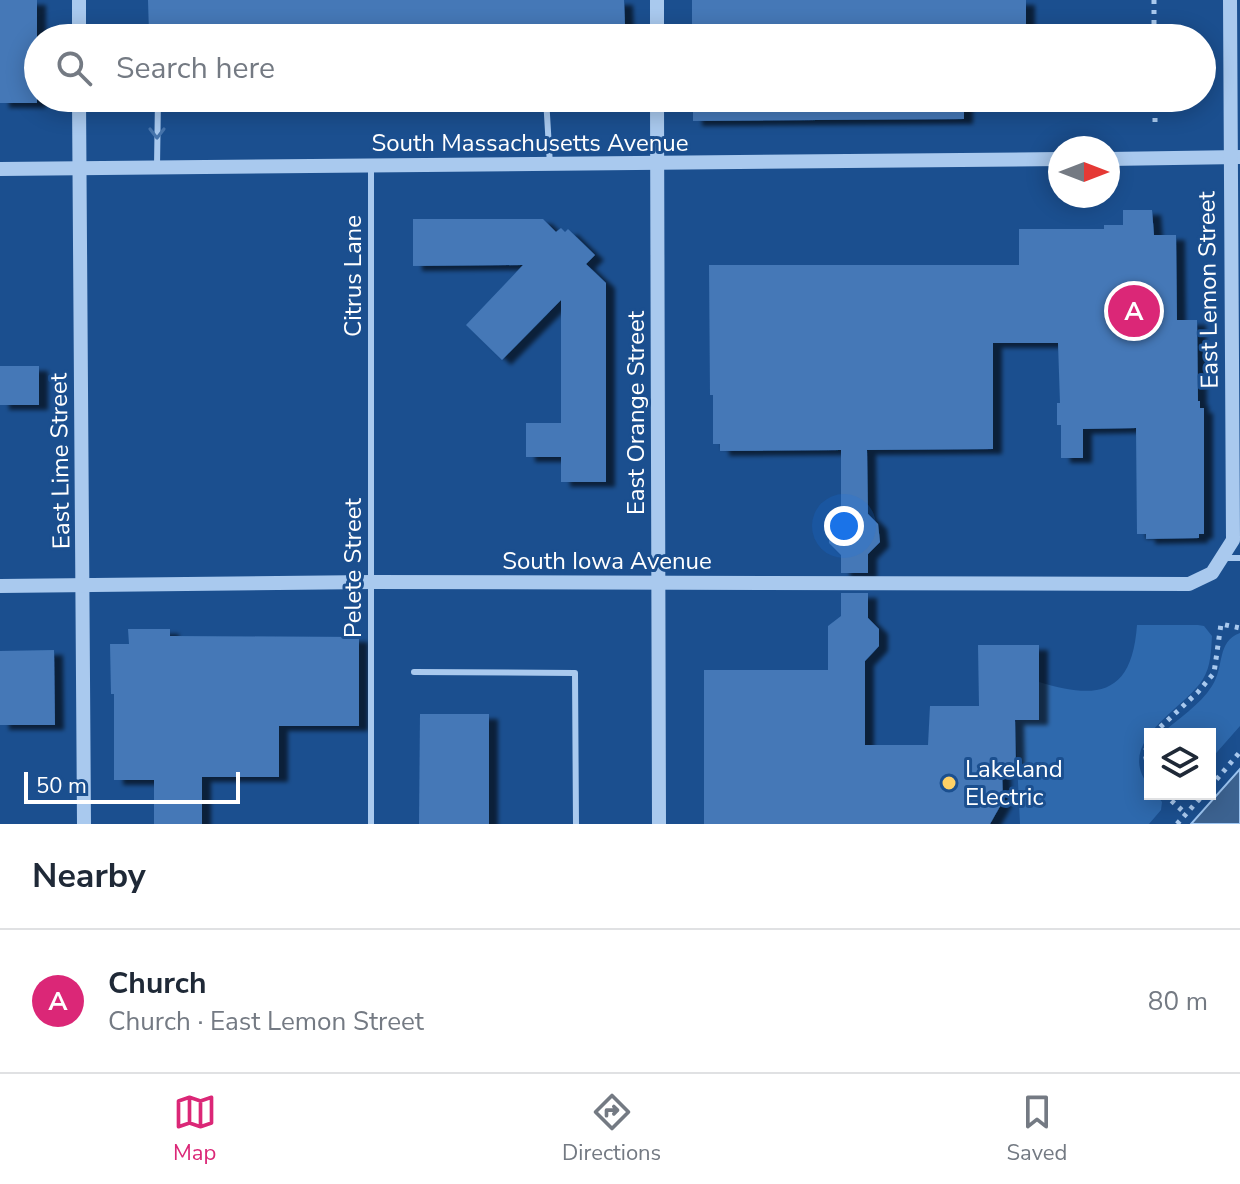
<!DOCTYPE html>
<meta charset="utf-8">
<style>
:root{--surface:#fff;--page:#f2f2f3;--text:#1f2937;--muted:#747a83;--line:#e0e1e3;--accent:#db2777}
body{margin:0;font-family:"Nunito Sans",sans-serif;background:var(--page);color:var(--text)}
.controls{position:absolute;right:24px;bottom:24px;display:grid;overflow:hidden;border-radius:0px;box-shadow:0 4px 20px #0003}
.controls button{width:72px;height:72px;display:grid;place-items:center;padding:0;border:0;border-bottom:2px solid var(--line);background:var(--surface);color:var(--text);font:40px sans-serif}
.compass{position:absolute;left:1048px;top:136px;width:72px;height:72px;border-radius:50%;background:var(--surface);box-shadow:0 4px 20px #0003;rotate:90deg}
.scale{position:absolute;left:24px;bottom:20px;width:216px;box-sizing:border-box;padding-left:8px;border:4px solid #fff;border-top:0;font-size:22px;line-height:28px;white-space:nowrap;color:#fff;-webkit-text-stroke:6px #1b4f8f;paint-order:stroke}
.you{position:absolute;left:844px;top:526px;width:28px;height:28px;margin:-20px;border:6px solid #fff;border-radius:50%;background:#1a73e8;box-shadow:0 0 0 12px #1a73e833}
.badge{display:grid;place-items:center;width:52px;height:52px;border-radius:50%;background:var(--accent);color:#fff;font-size:26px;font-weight:700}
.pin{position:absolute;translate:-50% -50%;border:4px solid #fff;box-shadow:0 2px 8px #0006}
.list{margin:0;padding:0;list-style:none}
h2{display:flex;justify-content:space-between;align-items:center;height:104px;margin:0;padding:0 32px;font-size:34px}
h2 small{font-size:26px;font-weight:400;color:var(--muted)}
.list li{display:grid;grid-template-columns:52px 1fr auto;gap:24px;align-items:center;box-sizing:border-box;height:144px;padding:0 32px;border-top:2px solid var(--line)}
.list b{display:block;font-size:30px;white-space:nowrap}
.list p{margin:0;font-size:26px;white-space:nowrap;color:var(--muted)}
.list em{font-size:26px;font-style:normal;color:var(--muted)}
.icon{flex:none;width:44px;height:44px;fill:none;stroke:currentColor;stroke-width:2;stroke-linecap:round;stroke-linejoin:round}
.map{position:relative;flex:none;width:1240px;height:824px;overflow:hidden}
.search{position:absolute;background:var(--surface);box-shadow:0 4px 20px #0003;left:24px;right:24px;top:24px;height:88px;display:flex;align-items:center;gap:20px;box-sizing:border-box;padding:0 28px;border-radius:44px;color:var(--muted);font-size:30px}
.sheet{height:248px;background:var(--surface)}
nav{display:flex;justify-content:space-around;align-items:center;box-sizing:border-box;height:112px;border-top:2px solid var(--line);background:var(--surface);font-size:22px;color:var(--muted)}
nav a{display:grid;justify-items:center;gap:4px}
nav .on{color:var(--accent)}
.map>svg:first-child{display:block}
</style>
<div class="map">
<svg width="1240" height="824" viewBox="0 0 1240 824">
<defs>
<filter id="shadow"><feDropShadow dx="9" dy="5" stdDeviation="2" flood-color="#0009"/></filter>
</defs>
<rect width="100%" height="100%" fill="#1b4f8f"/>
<g fill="#2e69ad">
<path d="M 1137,625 L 1198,625 L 1204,626 L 1212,636 C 1211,651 1211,666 1203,679 C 1184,710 1112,742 1150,787 L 1150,794 L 1156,794 L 1162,802 L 1161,810 L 1149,824 L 1020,824 L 1015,720 L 1039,720 L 1039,682 C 1098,700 1132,695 1137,625 Z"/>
<path d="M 1240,633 L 1240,726 L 1210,760 L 1210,734 L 1161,734 C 1178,719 1200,705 1212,686 C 1225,666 1216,642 1240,633 Z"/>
</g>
<path fill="#3c6290" stroke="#9cc4f0" stroke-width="2" d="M 1240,769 L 1240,824 L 1191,824 Z"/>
<g fill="#4478b7" filter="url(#shadow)">
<rect x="0" y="0" width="37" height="103"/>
<path d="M 148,0 L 624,0 L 625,25 L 149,33 Z"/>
<rect x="692" y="0" width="334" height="38"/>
<path d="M 693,98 L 964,98 L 964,119 L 693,121 Z"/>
<path d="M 1123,210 L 1152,210 L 1154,235 L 1176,235 L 1177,320 L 1197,320 L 1198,401 L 1200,401 L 1200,408 L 1204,408 L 1204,534 L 1199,534 L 1199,538 L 1146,539 L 1146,534 L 1137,534 L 1136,428 L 1083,429 L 1083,458 L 1061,458 L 1061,425 L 1057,425 L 1057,403 L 1060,403 L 1058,343 L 993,343 L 993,449 L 867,450 L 868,514 L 878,524 L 880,542 L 868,554 L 868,573 L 841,573 L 841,555 L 829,543 L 829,526 L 841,513 L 841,450 L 720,451 L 720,444 L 713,444 L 713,395 L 710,395 L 709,265 L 1019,265 L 1019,229 L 1104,229 L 1104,225 L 1123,225 Z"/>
<path d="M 413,219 L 543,219 L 556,232 L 561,228 L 565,232 L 568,229 L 595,255 L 586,264 L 606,283 L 606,482 L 561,482 L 561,457 L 526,457 L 526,423 L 561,423 L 561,300 L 502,360 L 466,325 L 523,265 L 413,266 Z"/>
<rect x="0" y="366" width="39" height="39"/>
<path d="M 841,593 L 868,593 L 868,618 L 879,629 L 879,646 L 865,661 L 865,745 L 928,745 L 930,706 L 979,706 L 978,645 L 1039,645 L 1039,720 L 1015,720 L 1016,771 L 1002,770 L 1003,801 L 990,824 L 704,824 L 704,670 L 828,670 L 828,626 L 841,616 Z"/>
<path d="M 128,629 L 170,629 L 170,636 L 359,637 L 359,726 L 279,726 L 279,777 L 202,777 L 202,824 L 154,824 L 154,780 L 114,780 L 114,694 L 111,694 L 110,644 L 129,644 Z"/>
<path d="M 54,650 L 55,725 L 0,725 L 0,651 Z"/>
<path d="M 420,714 L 489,714 L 489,824 L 419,824 Z"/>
</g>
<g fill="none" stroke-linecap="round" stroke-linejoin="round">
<g stroke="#a9c9ee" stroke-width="5" stroke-dasharray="4 6" stroke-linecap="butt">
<path d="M 1154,0 L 1154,38"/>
<path d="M 1155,98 L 1155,122"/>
<path d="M 1153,734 L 1198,692 L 1214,673 L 1221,624 L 1240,628"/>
<path d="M 1150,737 L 1145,753 L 1150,777"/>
<path d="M 1210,787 L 1240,752"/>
<path d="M 1164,794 L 1186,814"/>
<path d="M 1177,824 L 1204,794"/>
</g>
<g stroke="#a9c9ee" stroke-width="6">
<path d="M 546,98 L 550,165"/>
<path d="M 157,166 L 158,98"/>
<path d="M 1225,558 L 1240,558"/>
<path d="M 414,672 L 575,673 L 576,824"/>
<path d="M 371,824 L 371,168"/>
</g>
<g stroke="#a9c9ee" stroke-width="14">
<path d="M 79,38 L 79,0"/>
<path d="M 657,38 L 657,0"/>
<path d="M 79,98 L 84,824"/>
<path d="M 657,98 L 659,824"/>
<path d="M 1108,159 L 1240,157"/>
<path d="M 0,169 L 1060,159"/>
<path d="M 0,586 L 371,582 L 1189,584 L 1212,573 L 1233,540 L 1230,0"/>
</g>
</g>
<defs><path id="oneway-chevron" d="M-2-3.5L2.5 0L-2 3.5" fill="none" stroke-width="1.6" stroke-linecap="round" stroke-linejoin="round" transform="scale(2)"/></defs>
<use stroke="#4674ac" href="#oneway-chevron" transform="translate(157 133) rotate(90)"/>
<circle fill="#ffd166" stroke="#1b4f8f" stroke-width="3" cx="949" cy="783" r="8"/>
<g text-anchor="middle" stroke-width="6" stroke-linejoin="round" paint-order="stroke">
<g font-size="24" fill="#fff" stroke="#1b4f8f">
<text x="530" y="151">South Massachusetts Avenue</text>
<text transform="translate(353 276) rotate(-90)" y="8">Citrus Lane</text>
<text transform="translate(1208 290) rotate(-91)" y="8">East Lemon Street</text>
<text transform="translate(636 413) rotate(-90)" y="8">East Orange Street</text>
<text transform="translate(60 461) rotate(-91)" y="8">East Lime Street</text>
<text x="607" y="569">South Iowa Avenue</text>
<text transform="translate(353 568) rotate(-90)" y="8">Pelete Street</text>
</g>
<g font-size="24" fill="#fff" stroke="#1b4f8f" text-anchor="start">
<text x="965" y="777">Lakeland<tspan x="965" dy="28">Electric</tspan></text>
</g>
</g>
</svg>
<div class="controls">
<button><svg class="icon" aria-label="layers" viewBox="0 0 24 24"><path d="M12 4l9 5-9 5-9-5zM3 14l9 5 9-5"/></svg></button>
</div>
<svg class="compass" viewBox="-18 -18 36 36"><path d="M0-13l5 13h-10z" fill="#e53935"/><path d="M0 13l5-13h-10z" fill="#747a83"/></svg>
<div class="scale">50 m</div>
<div class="you"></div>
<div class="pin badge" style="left:1134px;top:311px">A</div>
<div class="search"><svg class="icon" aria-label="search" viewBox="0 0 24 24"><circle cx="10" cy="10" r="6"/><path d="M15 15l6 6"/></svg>Search here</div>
</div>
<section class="sheet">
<h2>Nearby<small></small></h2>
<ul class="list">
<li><span class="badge">A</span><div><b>Church</b><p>Church · East Lemon Street</p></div><em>80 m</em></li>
</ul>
</section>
<nav>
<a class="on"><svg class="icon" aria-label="map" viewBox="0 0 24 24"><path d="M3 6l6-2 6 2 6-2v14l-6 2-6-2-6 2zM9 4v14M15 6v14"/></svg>Map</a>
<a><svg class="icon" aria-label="directions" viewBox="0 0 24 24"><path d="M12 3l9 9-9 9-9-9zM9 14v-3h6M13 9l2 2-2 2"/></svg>Directions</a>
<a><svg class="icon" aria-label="saved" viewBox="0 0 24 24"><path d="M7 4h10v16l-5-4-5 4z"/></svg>Saved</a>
</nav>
